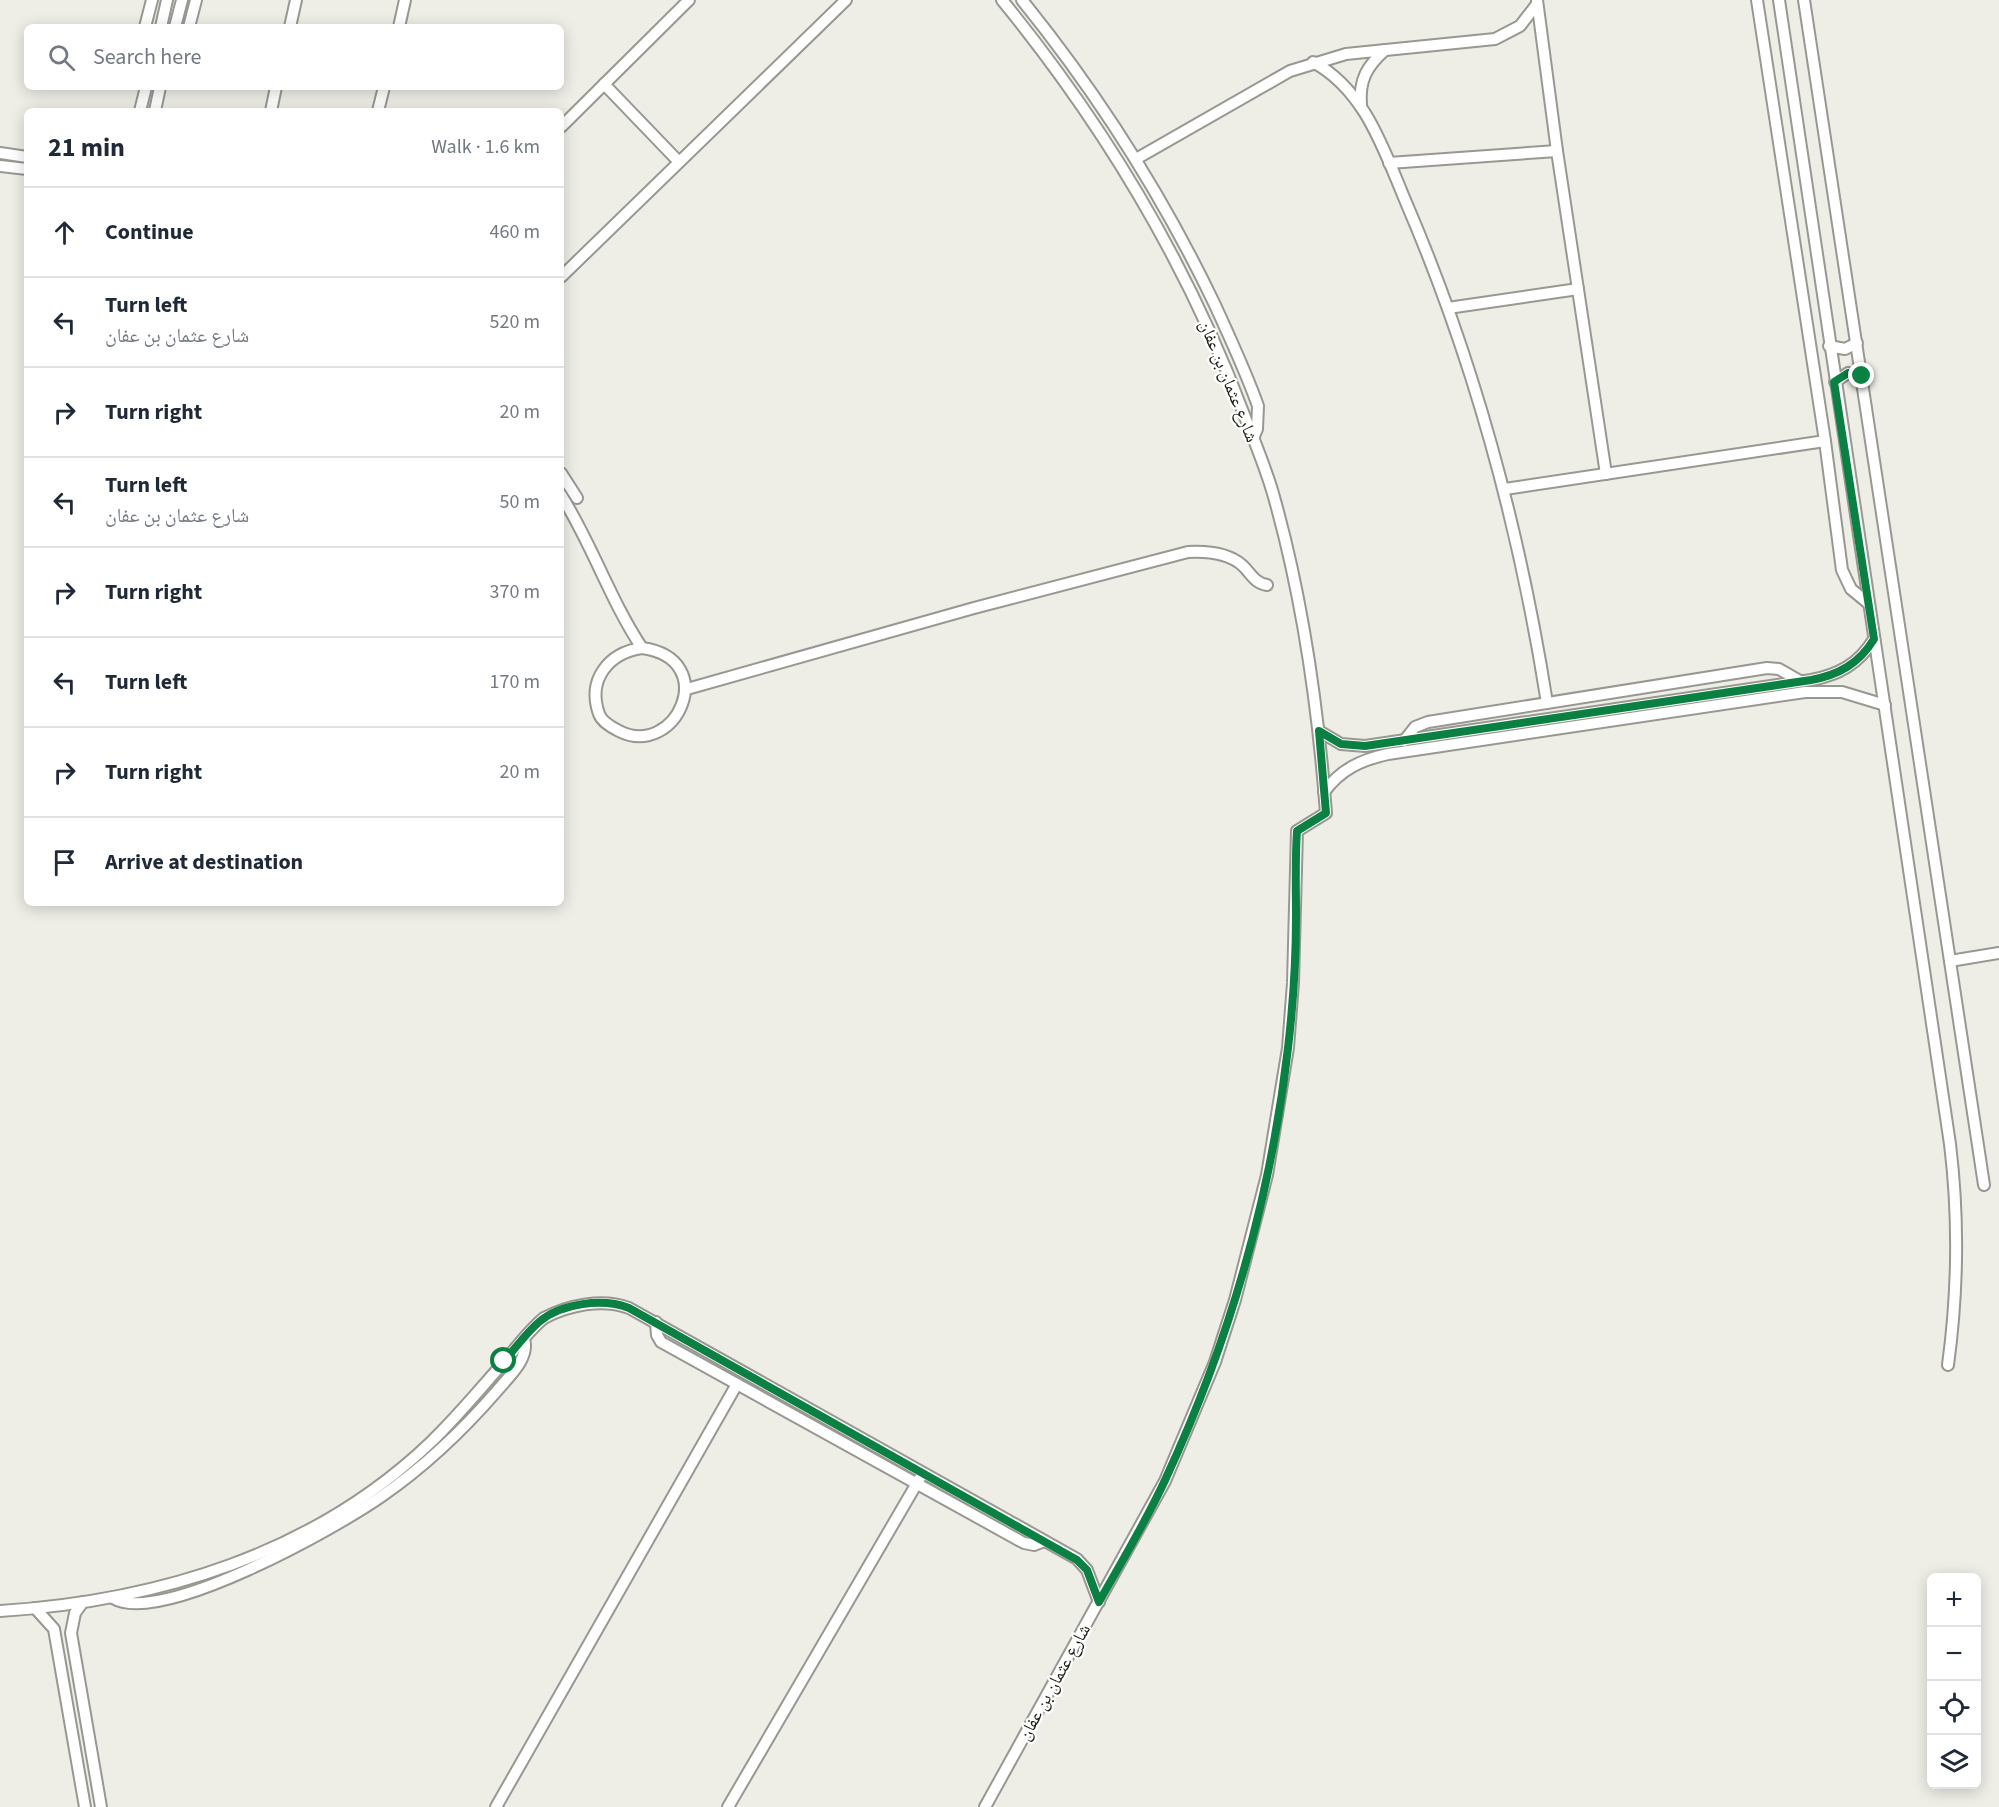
<!DOCTYPE html>
<meta charset="utf-8">
<style>
:root{--surface:#fff;--page:#f2f2f3;--text:#1f2937;--muted:#747a83;--line:#e0e1e3}
body{margin:0;font-family:"Source Sans 3","Noto Naskh Arabic",sans-serif;background:var(--page);color:var(--text)}
.controls{position:absolute;right:18px;bottom:18px;display:grid;overflow:hidden;border-radius:9px;box-shadow:0 3px 15px #0003}
.controls button{width:54px;height:54px;display:grid;place-items:center;padding:0;border:0;border-bottom:2px solid var(--line);background:var(--surface);color:var(--text);font:30px sans-serif}
.stop{position:absolute;width:18px;height:18px;margin:-14px;border:4px solid #0b8043;border-radius:50%;background:#fff}
.stop.end{background:#0b8043;border-color:#fff;box-shadow:0 2px 6px #0008}
.list{margin:0;padding:0;list-style:none}
h2{display:flex;justify-content:space-between;align-items:center;height:78px;margin:0;padding:0 24px;font-size:26px}
h2 small{font-size:20px;font-weight:400;color:var(--muted)}
.list li{display:grid;grid-template-columns:39px 1fr auto;gap:18px;align-items:center;box-sizing:border-box;height:90px;padding:0 24px;border-top:2px solid var(--line)}
.list b{display:block;font-size:22px;white-space:nowrap}
.list p{margin:0;font-size:20px;white-space:nowrap;color:var(--muted)}
.list em{font-size:20px;font-style:normal;color:var(--muted)}
.icon{flex:none;width:33px;height:33px;fill:none;stroke:currentColor;stroke-width:2;stroke-linecap:round;stroke-linejoin:round}
.map{position:relative;flex:none;width:1999px;height:1807px;overflow:hidden}
.search{position:absolute;background:var(--surface);box-shadow:0 3px 15px #0003;left:24px;top:24px;width:540px;height:66px;display:flex;align-items:center;gap:15px;box-sizing:border-box;padding:0 21px;border-radius:9px;color:var(--muted);font-size:22px}
.panel{position:absolute;background:var(--surface);box-shadow:0 3px 15px #0003;left:24px;top:108px;width:540px;height:798px;border-radius:9px}
.map>svg:first-child{display:block}
</style>
<div class="map">
<svg width="1999" height="1807" viewBox="0 0 1999 1807">
<rect width="100%" height="100%" fill="#eeeee7"/>
<g fill="none" stroke-linecap="round" stroke-linejoin="round">
<defs>
<g id="street">
<path d="M 1022,0 C 1098,94 1163,196 1215,305 C 1230,338 1246,372 1258,406 L 1257,429 L 1253,439"/>
<path d="M 1537,0 L 1557,151 L 1606,474"/>
<path d="M 1757,0 L 1825,441 L 1842,570 L 1851,589 L 1868,603"/>
<path d="M 1779,0 L 1950,1144 C 1959,1218 1958,1291 1948,1365"/>
<path d="M 1804,0 L 1984,1185"/>
<path d="M 145,27 L 152,0"/>
<path d="M 161,27 L 167,0"/>
<path d="M 175,27 L 182,0"/>
<path d="M 189,27 L 196,0"/>
<path d="M 290,27 L 296,0"/>
<path d="M 399,27 L 405,0"/>
<path d="M 1313,62 C 1367,91 1385,154 1408,207 C 1476,366 1520,532 1547,703"/>
<path d="M 604,84 L 679,162"/>
<path d="M 1361,104 C 1359,80 1367,66 1385,50"/>
<path d="M 140,111 L 146,87"/>
<path d="M 155,111 L 160,87"/>
<path d="M 271,111 L 276,87"/>
<path d="M 378,111 L 384,87"/>
<path d="M 561,127 L 689,0"/>
<path d="M 0,153 L 27,157"/>
<path d="M 1136,159 L 1290,71 L 1346,54 L 1495,39 L 1520,26 L 1537,4"/>
<path d="M 1389,163 L 1557,151"/>
<path d="M 0,166 L 27,169"/>
<path d="M 561,277 L 846,0"/>
<path d="M 1448,308 L 1578,289"/>
<path d="M 1829,346 L 1845,349 L 1857,343"/>
<path d="M 1835,382 L 1848,373 L 1862,377"/>
<path d="M 561,473 L 577,498"/>
<path d="M 1505,489 L 1825,441"/>
<path d="M 561,495 C 592,544 610,600 642,648"/>
<path d="M 642,648 C 722,659 676,760 619,731 C 611,727 602,722 599,714 C 587,680 608,653 642,648 Z"/>
<path d="M 687,689 L 974,608 L 1188,552 C 1206,551 1228,553 1242,565 C 1251,573 1254,583 1267,585"/>
<path d="M 1319,731 L 1341,744 L 1365,746 L 1811,680 C 1838,675 1859,664 1874,639"/>
<path d="M 1404,741 L 1415,727 L 1428,722 L 1767,668 L 1779,669 L 1800,681"/>
<path d="M 1324,792 C 1341,769 1361,760 1388,754 L 1805,692 L 1842,692 L 1885,705"/>
<path d="M 1950,961 L 1999,953"/>
<path d="M 656,1322 L 657,1335 L 661,1342 L 1024,1543 L 1034,1545 L 1044,1541"/>
<path d="M 113,1598 C 160,1627 338,1527 382,1496 C 424,1467 462,1431 496,1392 C 508,1377 530,1359 524,1339"/>
<path d="M 83,1602 L 75,1613 L 71,1633 L 101,1807"/>
<path d="M 35,1608 L 54,1629 L 85,1807"/>
<path d="M 0,1611 C 158,1601 314,1554 431,1442 C 457,1417 480,1389 504,1362 C 517,1347 529,1330 544,1318 C 569,1305 602,1298 629,1308 L 1077,1559 L 1087,1570 L 1099,1602"/>
<path d="M 496,1807 L 737,1384"/>
<path d="M 728,1807 L 920,1478"/>
<path d="M 985,1807 L 1165,1481 L 1215,1362 L 1235,1300 L 1267,1175 L 1288,1048 L 1293,983 L 1297,831 L 1326,813 C 1318,706 1303,600 1274,497 C 1266,468 1254,440 1243,412 C 1186,261 1104,125 1002,0"/>
</g>
</defs>
<use href="#street" stroke="#989892" stroke-width="14"/>
<use href="#street" stroke="#fff" stroke-width="10"/>
</g>
<g fill="none" stroke-linecap="round" stroke-linejoin="round">
<path stroke="#0b8043" stroke-width="8" d="M 504,1361 C 515,1349 526,1333 539,1322 C 561,1303 603,1298 629,1308 L 1077,1560 L 1087,1570 L 1099,1602 C 1122,1561 1147,1520 1166,1478 C 1229,1342 1271,1197 1288,1048 C 1293,1005 1296,961 1296,917 C 1296,888 1295,860 1297,831 L 1326,813 L 1319,731 L 1341,744 L 1365,746 L 1811,680 C 1838,675 1859,664 1874,639 L 1834,382 L 1848,373 L 1862,376"/>
</g>
<g text-anchor="middle" stroke-width="4.5" stroke-linejoin="round" paint-order="stroke">
<g font-size="18" fill="#1d1d1a" stroke="#fffffe">
<text transform="translate(1229 381) rotate(68)" y="6">شارع عثمان بن عفان</text>
<text transform="translate(1054 1682) rotate(-61)" y="6">شارع عثمان بن عفان</text>
</g>
</g>
</svg>
<div class="controls">
<button>+</button>
<button>−</button>
<button><svg class="icon" aria-label="locate" viewBox="0 0 24 24"><circle cx="12" cy="12" r="6"/><path d="M12 2v4M12 18v4M2 12h4M18 12h4"/></svg></button>
<button><svg class="icon" aria-label="layers" viewBox="0 0 24 24"><path d="M12 4l9 5-9 5-9-5zM3 14l9 5 9-5"/></svg></button>
</div>
<div class="stop" style="left:504px;top:1361px"></div>
<div class="stop end" style="left:1862px;top:376px"></div>
<div class="search"><svg class="icon" aria-label="search" viewBox="0 0 24 24"><circle cx="10" cy="10" r="6"/><path d="M15 15l6 6"/></svg>Search here</div>
<section class="panel">
<h2>21 min<small>Walk · 1.6 km</small></h2>
<ul class="list">
<li><svg class="icon" aria-label="ahead" viewBox="0 0 24 24"><path d="M12 20V5M6 11l6-6 6 6"/></svg><div><b>Continue</b></div><em>460 m</em></li>
<li><svg class="icon" aria-label="left" viewBox="0 0 24 24"><path d="M17 20v-9H6M10 6l-5 5 5 5"/></svg><div><b>Turn left</b><p>شارع عثمان بن عفان</p></div><em>520 m</em></li>
<li><svg class="icon" aria-label="right" viewBox="0 0 24 24"><path d="M7 20v-9h11M14 6l5 5-5 5"/></svg><div><b>Turn right</b></div><em>20 m</em></li>
<li><svg class="icon" aria-label="left" viewBox="0 0 24 24"><path d="M17 20v-9H6M10 6l-5 5 5 5"/></svg><div><b>Turn left</b><p>شارع عثمان بن عفان</p></div><em>50 m</em></li>
<li><svg class="icon" aria-label="right" viewBox="0 0 24 24"><path d="M7 20v-9h11M14 6l5 5-5 5"/></svg><div><b>Turn right</b></div><em>370 m</em></li>
<li><svg class="icon" aria-label="left" viewBox="0 0 24 24"><path d="M17 20v-9H6M10 6l-5 5 5 5"/></svg><div><b>Turn left</b></div><em>170 m</em></li>
<li><svg class="icon" aria-label="right" viewBox="0 0 24 24"><path d="M7 20v-9h11M14 6l5 5-5 5"/></svg><div><b>Turn right</b></div><em>20 m</em></li>
<li><svg class="icon" aria-label="arrive" viewBox="0 0 24 24"><path d="M6 21V4h12l-3 4 3 4H6"/></svg><div><b>Arrive at destination</b></div></li>
</ul>
</section>
</div>
